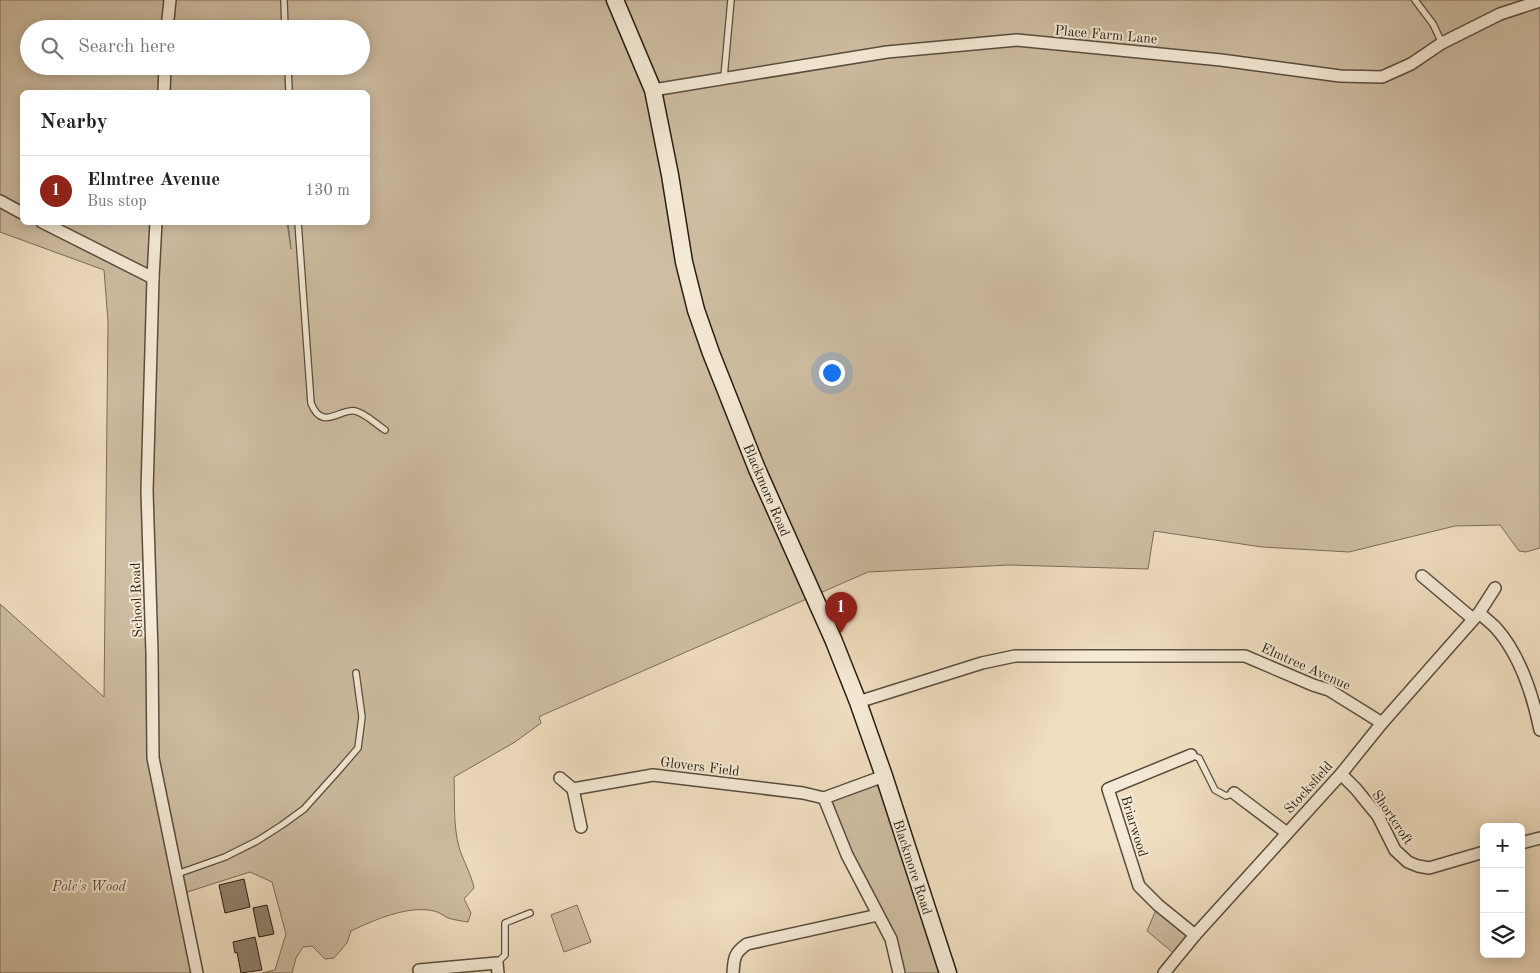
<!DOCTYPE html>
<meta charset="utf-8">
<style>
:root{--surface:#fff;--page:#f2f2f2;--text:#222;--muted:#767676;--line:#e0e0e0;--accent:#8f2418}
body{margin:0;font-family:"Old Standard TT",serif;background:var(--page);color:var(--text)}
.controls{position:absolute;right:15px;bottom:15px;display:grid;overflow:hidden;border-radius:8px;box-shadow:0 2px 12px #0003}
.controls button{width:45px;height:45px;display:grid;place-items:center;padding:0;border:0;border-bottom:1px solid var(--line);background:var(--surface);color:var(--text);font:25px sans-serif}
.you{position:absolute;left:831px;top:372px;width:18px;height:18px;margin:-12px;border:4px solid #fff;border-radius:50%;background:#1a73e8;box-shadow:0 0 0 8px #1a73e833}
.badge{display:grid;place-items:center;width:32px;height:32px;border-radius:50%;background:var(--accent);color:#fff;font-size:16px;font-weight:700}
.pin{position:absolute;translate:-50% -41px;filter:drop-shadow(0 1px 2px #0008)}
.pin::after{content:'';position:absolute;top:26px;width:18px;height:15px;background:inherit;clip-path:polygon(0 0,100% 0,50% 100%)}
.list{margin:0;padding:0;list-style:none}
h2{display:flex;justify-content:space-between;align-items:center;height:65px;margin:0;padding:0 20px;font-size:21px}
h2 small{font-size:16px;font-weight:400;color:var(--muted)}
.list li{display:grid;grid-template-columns:32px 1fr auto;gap:15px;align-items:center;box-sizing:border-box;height:70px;padding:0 20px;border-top:1px solid var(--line)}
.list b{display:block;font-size:19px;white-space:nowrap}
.list p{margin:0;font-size:16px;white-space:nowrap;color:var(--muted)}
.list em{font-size:16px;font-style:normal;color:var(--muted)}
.icon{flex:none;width:28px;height:28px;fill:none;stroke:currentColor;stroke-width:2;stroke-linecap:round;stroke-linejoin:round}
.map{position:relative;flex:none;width:1540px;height:973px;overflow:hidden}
.search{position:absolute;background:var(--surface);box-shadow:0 2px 12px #0003;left:20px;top:20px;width:350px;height:55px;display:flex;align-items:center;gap:12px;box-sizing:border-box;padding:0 18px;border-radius:28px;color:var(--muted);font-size:19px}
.panel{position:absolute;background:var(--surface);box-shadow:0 2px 12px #0003;left:20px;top:90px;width:350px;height:135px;border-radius:8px}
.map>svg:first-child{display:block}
</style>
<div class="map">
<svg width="1540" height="973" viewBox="0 0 1540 973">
<rect width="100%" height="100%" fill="#f0dec0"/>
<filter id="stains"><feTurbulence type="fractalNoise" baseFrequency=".004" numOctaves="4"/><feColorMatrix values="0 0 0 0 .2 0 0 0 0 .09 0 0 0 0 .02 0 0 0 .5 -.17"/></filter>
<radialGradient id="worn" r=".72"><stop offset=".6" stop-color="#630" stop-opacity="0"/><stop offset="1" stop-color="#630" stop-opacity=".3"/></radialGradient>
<g fill="#cebda2" stroke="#7a6d5a" fill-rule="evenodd">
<path d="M 0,0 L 1540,0 L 1540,548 L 1526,552 L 1519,551 L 1500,525 L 1455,526 L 1349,552 L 1262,547 L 1154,531 L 1148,569 L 1009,565 L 868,572 L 545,714 L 539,717 L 541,723 L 515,742 L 454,777 C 455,800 453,825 459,847 C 463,861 471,873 474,888 L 464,899 L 471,913 L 468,922 C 461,921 455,920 448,918 C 444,916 439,912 434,911 C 408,905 374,920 351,931 L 347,943 L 334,958 L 325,959 L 312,946 L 303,947 L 296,958 L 292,973 L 262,973 L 275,970 L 286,934 L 272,882 L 250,872 L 181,894 L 197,973 L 0,973 L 0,604 L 104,697 L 108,321 L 104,270 L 0,232 ZM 29,29 L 361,29 L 361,66 L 29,66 ZM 22,92 L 368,92 L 368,222 L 288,223 L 291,249 L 287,223 L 22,222 Z"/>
<path d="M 884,776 L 948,973 L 899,973 L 891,939 L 824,798 Z"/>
<path d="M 577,905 L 591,942 L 564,952 L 551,915 Z"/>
<path d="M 1158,905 L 1195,935 L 1177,956 L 1147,931 Z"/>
</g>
<g fill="#90816c" stroke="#271d12">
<path d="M 244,879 L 250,907 L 225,913 L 219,885 Z"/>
<path d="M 267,905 L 274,934 L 259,937 L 253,908 Z"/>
<path d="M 255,937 L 262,970 L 241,973 L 237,952 L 235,953 L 233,942 Z"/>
</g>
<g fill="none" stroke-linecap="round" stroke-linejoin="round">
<defs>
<g id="lane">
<path d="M 284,0 L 285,29"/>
<path d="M 1415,0 L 1433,24 L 1442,43"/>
<path d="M 288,66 L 289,92"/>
<path d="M 724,77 L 731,0"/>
<path d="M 298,222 L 311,403 C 322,432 340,408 355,411 C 365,413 376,424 385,430"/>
<path d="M 1191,755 L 1199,758 L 1215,790 L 1226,796 L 1234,793"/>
<path d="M 177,874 L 225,857 L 257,841 L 282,825 L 304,809 L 339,770 L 358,748 L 362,717 L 356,673"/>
<path d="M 497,963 L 505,955 L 505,923 L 530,913"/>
</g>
<g id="street">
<path d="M 167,29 L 170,0"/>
<path d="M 653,90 L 887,52 L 1017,40 L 1221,60 L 1340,76 L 1382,77 L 1411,64 L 1442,43 L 1500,14 L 1540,1"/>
<path d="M 164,92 L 165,66"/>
<path d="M 0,201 L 22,213"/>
<path d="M 42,222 L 153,278"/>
<path d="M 156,222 L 153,278 L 147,491 L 152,653 L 153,758 L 197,973"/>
<path d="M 1422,576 L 1473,619"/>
<path d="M 1479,613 C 1485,618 1491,623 1496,628 C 1520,655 1533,696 1540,730"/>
<path d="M 858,702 L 982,663 L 1015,656 L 1245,656 L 1313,685 L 1329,690 L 1382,723"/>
<path d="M 1191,755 L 1108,789 L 1139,886 L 1158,905 L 1195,935"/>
<path d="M 1341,774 L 1356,789 L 1378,816 L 1395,850 L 1408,862 L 1418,866 L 1429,868 L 1484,852"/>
<path d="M 884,776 L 824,798 L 847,855 L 891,939 L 899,973"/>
<path d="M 560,778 L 573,789"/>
<path d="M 1234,793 L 1287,833"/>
<path d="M 581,827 L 573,789 L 653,775 L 803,793 L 824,798"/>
<path d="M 1521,843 L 1540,838"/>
<path d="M 419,970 L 497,963 L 498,973"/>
<path d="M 733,973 C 734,958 734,953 747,944 L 878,915"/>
<path d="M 1164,973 L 1195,935 L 1341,774 L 1382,723 L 1479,613 L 1495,588"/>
</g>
<path id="secondary" d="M 615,0 L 653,90 L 670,175 L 684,262 L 696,310 L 711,353 L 757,469 L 833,639 L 858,702 L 884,776 L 948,973"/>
</defs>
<use href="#lane" stroke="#594d3e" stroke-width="8"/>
<use href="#street" stroke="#594d3e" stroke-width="14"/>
<use href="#secondary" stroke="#271d12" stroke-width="19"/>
<use href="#lane" stroke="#f5ead6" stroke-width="5.5"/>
<use href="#street" stroke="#f5ead6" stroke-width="11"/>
<use href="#secondary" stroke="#f5ead6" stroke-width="16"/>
</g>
<g text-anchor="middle" stroke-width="4" stroke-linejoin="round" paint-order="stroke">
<g font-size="14" fill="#271d12" stroke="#f5ead6">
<text transform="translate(1106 34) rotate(5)" y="5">Place Farm Lane</text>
<text transform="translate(767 490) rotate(67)" y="5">Blackmore Road</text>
<text transform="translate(136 600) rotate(-92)" y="5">School Road</text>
<text transform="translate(1306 666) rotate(24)" y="5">Elmtree Avenue</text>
<text transform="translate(700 766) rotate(7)" y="5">Glovers Field</text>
<text transform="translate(1308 787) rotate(-48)" y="5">Stocksfield</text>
<text transform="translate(1393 817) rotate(56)" y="5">Shortcroft</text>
<text transform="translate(1135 826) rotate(73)" y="5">Briarwood</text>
<text transform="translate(913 867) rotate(72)" y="5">Blackmore Road</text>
</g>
<g font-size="14" font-style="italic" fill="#594d3d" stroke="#f5ead6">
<text x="89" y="891">Pole's Wood</text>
</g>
</g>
<rect width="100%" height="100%" filter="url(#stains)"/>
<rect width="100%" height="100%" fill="url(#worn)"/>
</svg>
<div class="controls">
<button>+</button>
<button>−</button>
<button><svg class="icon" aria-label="layers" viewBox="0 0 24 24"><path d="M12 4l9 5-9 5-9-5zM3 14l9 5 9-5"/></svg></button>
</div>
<div class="you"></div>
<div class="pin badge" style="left:841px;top:633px">1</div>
<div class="search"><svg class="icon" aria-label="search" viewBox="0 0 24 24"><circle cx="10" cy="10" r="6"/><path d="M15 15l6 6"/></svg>Search here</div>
<section class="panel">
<h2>Nearby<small></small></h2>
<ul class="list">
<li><span class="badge">1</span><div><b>Elmtree Avenue</b><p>Bus stop</p></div><em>130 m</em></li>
</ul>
</section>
</div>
